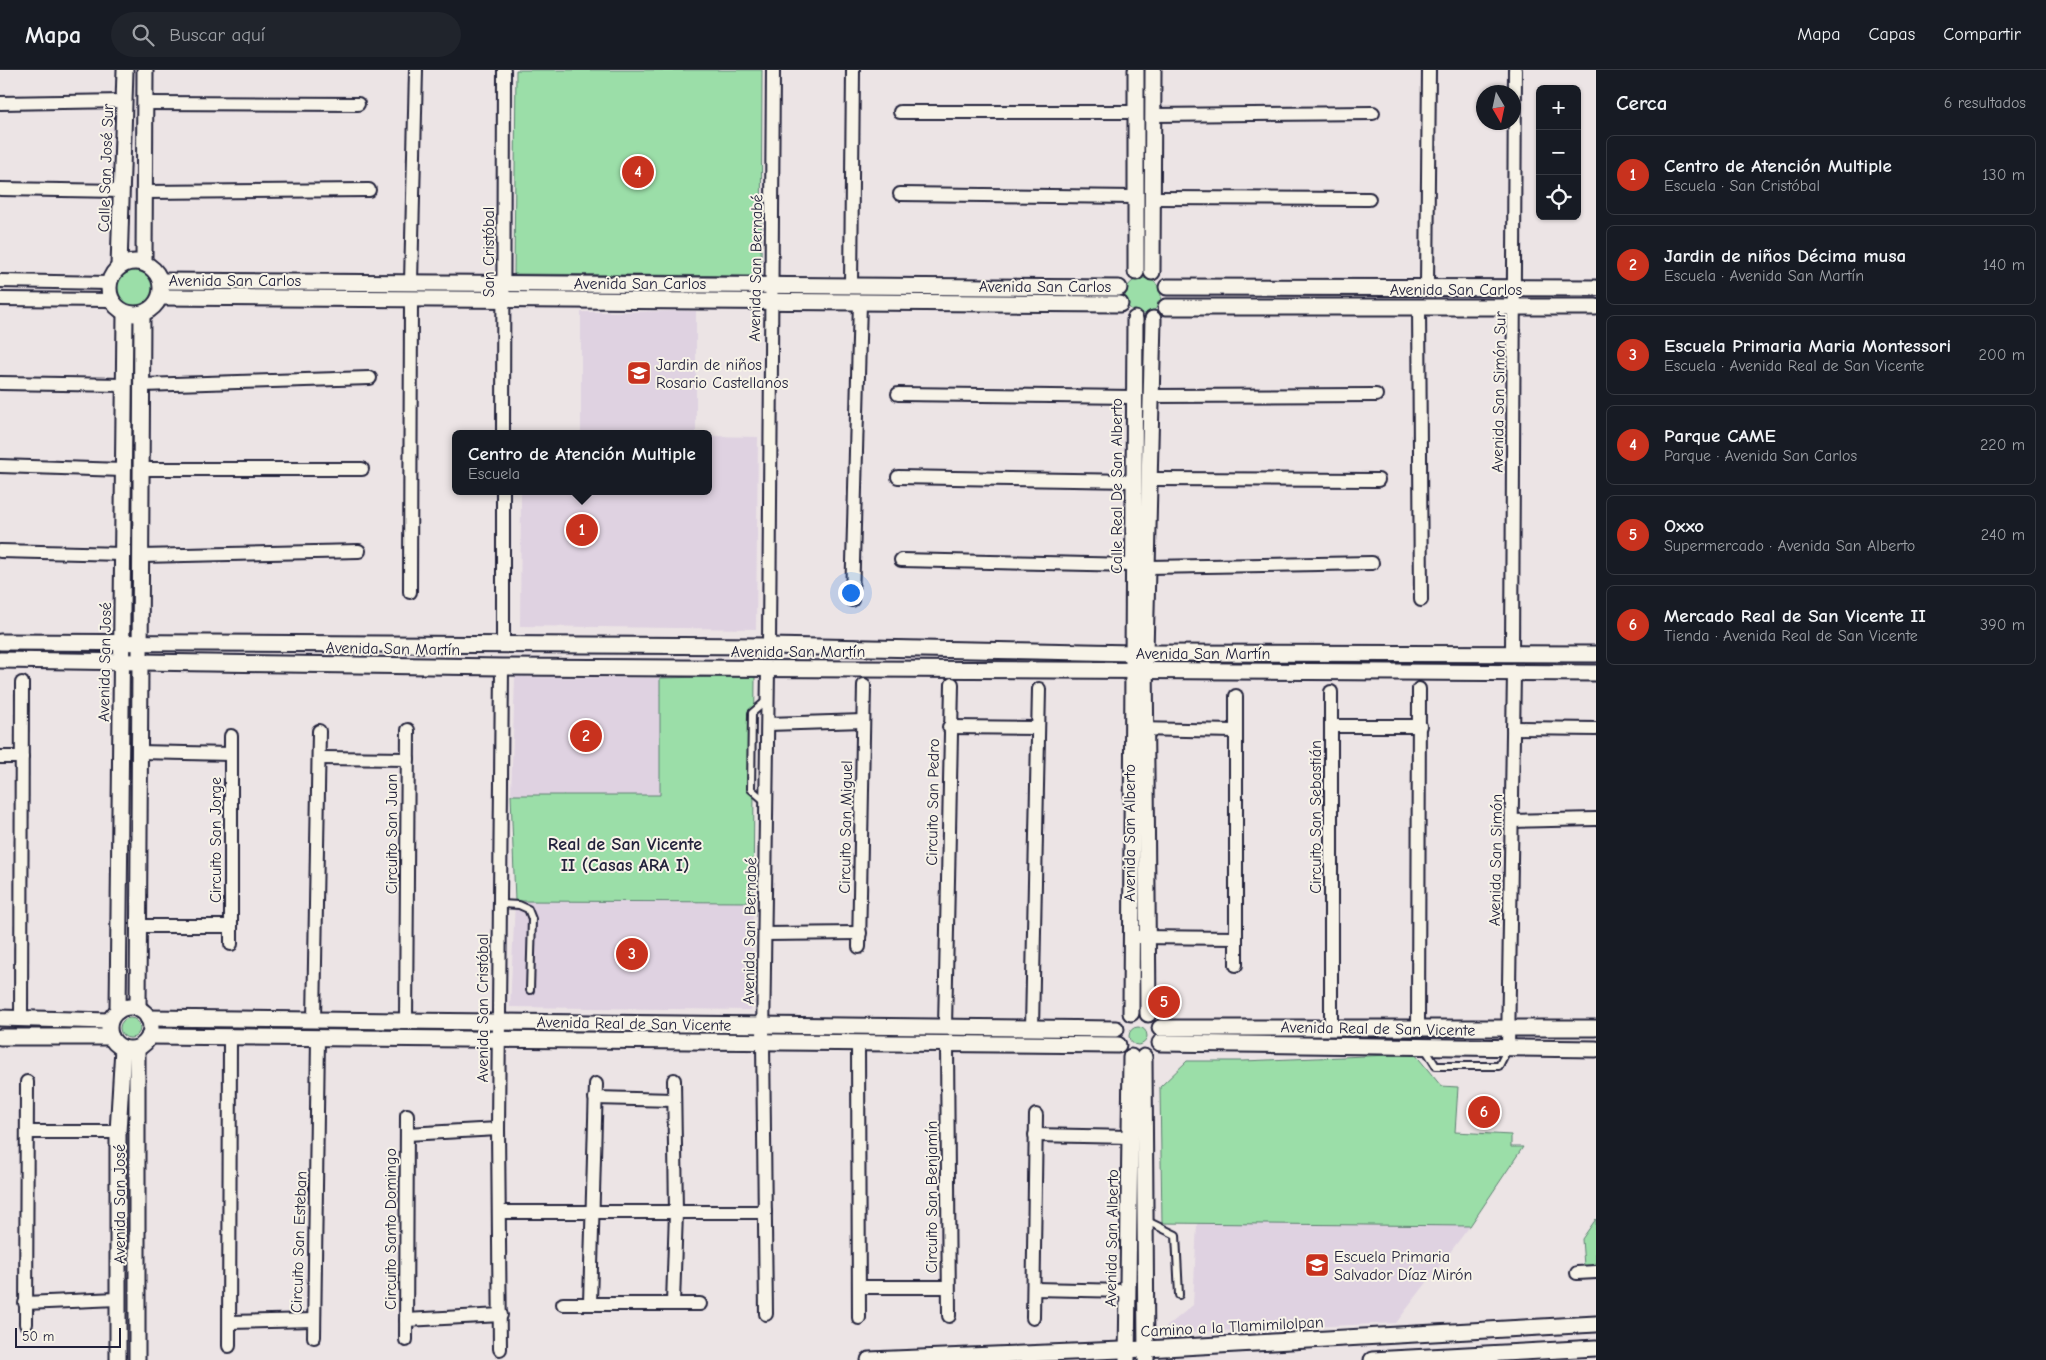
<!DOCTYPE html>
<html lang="es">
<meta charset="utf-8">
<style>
:root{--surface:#171b24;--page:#20242c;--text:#f1f3f6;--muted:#9ea1a6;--line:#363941;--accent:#c8321e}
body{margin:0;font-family:"Comic Neue",sans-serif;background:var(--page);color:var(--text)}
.controls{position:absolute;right:15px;top:15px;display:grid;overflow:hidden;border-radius:8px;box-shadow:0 1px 4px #0004}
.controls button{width:45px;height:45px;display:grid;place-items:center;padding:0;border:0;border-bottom:1px solid var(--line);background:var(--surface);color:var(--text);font:25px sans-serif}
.compass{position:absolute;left:1476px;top:15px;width:45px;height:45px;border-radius:50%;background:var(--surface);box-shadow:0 1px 4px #0004;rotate:171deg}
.scale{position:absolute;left:15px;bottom:12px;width:106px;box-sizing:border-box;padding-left:5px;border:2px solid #22223b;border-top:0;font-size:14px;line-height:18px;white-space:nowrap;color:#22223b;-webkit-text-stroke:4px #f7f3e8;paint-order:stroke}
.you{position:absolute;left:850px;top:522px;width:18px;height:18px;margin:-12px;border:4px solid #fff;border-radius:50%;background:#1a73e8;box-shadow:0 0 0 8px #1a73e833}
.badge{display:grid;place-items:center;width:32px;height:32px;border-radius:50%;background:var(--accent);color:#fff;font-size:16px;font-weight:700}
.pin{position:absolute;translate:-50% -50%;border:2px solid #fff;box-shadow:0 1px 5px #0006}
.popup{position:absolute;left:452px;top:360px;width:260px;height:65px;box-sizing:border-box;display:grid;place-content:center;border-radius:8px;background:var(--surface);filter:drop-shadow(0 1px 4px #0005);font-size:16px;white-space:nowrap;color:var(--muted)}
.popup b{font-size:19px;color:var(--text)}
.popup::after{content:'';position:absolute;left:50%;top:100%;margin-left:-10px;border:10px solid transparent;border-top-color:var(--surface)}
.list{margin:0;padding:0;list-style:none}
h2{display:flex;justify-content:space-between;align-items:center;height:65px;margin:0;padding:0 20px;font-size:21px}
h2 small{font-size:16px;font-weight:400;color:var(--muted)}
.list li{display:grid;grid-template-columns:32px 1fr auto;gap:15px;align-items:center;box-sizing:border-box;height:80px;margin:0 10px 10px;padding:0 10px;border:1px solid var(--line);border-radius:8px}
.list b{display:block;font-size:19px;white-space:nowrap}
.list p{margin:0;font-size:16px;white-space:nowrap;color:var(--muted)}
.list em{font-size:16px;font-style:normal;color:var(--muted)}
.icon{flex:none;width:28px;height:28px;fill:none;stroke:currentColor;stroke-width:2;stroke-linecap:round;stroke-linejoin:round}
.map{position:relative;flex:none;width:1596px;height:1290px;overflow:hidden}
header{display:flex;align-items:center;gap:30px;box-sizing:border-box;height:70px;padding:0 25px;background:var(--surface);border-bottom:1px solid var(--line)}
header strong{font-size:24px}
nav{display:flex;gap:28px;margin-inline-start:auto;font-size:18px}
.search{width:350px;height:45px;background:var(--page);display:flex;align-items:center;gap:12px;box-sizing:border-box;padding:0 18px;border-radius:28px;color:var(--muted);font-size:19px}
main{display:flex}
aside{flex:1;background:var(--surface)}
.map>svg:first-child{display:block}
</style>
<header>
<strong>Mapa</strong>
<div class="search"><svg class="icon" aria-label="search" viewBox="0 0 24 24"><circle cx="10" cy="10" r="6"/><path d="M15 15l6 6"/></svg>Buscar aquí</div>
<nav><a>Mapa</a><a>Capas</a><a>Compartir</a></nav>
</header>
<main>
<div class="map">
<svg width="1596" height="1290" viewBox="0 0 1596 1290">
<rect width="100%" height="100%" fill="#ece4e5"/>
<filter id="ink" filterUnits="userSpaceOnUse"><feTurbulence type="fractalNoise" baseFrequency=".02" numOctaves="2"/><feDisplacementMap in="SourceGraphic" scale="10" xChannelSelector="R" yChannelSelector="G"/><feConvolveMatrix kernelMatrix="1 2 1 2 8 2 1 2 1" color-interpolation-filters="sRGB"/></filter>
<g filter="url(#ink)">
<g fill="#dfd2e1">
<path d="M 696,241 L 696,364 L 581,363 L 581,242 Z"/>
<path d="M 708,366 L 758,367 L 756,559 L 520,556 L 521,421 L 708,421 Z"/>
<path d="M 515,607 L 660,608 L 660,725 L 511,725 Z"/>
<path d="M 515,831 L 753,832 L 751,940 L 510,937 Z"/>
<path d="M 1197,1153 L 1470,1156 L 1396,1253 L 1158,1264 L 1193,1235 Z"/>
</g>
<g fill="#9bdea8" stroke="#5e8072">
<path d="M 516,0 L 762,0 L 761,206 L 514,204 Z"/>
<circle cx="135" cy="217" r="19"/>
<circle cx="1143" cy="226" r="18"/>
<path d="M 755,606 L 753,832 L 515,831 L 511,725 L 660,725 L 660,608 Z"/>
<circle cx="130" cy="958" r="10"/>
<circle cx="1138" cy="966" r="9"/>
<path d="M 1415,984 L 1441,1016 L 1458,1017 L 1455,1062 L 1511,1065 L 1511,1077 L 1523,1077 L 1470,1156 L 1162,1153 L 1160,1017 L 1187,991 L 1243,991 Z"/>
<path d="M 1596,1149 L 1596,1195 L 1584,1196 L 1582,1169 Z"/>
</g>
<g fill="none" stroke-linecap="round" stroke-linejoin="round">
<defs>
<g id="service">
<path d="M 766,732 L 751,719 L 752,643 L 766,631"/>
<path d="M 500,834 L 519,835 L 528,839 L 532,849 L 530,920"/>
<path d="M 1424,977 L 1436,996 L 1499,996 L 1508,978"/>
<path d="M 1145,1150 L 1176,1165 L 1179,1225"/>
</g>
<g id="minor">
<path d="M 0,33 L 125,31"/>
<path d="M 145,33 L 358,34"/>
<path d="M 900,42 L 1135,42"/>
<path d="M 1153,45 L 1373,43"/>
<path d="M 0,119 L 122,121"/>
<path d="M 144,122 L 369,120"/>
<path d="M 900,124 L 1135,127"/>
<path d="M 1152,128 L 1369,129"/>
<path d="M 0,211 L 109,213"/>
<path d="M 411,212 L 416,0"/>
<path d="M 851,216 L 853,0"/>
<path d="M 1427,216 L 1429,0"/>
<path d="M 0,229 L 112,230"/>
<path d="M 1419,236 L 1421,530"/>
<path d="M 0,313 L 124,315"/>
<path d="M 142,315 L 370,308"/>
<path d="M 898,324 L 1134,327"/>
<path d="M 1150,326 L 1376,325"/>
<path d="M 503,364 L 504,0"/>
<path d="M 0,396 L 123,400"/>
<path d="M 141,399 L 362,399"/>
<path d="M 898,407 L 1135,411"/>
<path d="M 1150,409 L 1378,410"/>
<path d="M 0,481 L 122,484"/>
<path d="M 141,486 L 359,481"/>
<path d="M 901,490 L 1133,495"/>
<path d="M 1148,497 L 1372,493"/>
<path d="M 410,522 L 411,229"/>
<path d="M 852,530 L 860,232"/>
<path d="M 503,575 L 503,421"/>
<path d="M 769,576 L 773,0"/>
<path d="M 1512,584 L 1515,0"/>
<path d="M 1331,622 L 1331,958"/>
<path d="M 1236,626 L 1236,895"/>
<path d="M 768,654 L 863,651"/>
<path d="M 1332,656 L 1420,656"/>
<path d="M 949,657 L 1038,658"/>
<path d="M 1513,658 L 1596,659"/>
<path d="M 1137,659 L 1235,661"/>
<path d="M 139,682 L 231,684"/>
<path d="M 0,687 L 22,687"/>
<path d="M 319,688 L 408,689"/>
<path d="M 1512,751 L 1596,749"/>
<path d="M 138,856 L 231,856"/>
<path d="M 765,864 L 860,863"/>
<path d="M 1138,867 L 1236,868"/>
<path d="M 231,874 L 231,666"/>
<path d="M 859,877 L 864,615"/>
<path d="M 21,949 L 22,613"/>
<path d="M 314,950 L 319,661"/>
<path d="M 406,951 L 408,660"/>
<path d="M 945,957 L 952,614"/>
<path d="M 1032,958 L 1039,619"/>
<path d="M 1418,958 L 1419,619"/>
<path d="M 858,973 L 859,1248"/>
<path d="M 947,974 L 949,1246"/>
<path d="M 1508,978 L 1514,603"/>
<path d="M 595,1028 L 674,1030"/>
<path d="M 27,1062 L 118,1062"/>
<path d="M 407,1064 L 498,1059"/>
<path d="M 1035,1065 L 1130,1067"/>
<path d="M 500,1142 L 765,1142"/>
<path d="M 1577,1203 L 1596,1202"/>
<path d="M 859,1217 L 948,1217"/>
<path d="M 1034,1219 L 1128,1221"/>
<path d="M 25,1233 L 117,1229"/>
<path d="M 590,1233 L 596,1014"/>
<path d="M 673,1233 L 676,1142 L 674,1010"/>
<path d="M 563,1234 L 700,1234"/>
<path d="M 766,1244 L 763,972 L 768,598"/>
<path d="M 1033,1248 L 1036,1045"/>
<path d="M 406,1250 L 501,1245"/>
<path d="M 230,1252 L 314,1250"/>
<path d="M 26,1254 L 27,1012"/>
<path d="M 314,1267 L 318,967"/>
<path d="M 406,1270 L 407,1045"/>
<path d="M 229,1276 L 230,967"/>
<path d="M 500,1279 L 498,1059 L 502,597"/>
</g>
<g id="tertiary">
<circle cx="135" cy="218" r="26"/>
<path d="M 144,193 L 145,0"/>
<path d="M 119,197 L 125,0"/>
<path d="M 1136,202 L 1136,0"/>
<path d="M 1152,202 L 1153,0"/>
<path d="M 161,211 L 1119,218"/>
<path d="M 1167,217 L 1596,218"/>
<path d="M 160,227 L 1120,234"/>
<path d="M 1166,237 L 1596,237"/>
<path d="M 0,572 L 769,576 L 1134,583 L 1596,584"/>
<path d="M 0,590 L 502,597 L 1596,603"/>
<circle cx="130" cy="958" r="21"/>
<path d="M 138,939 L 142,244"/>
<path d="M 118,941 L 125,243"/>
<path d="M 1131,943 L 1135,249"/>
<path d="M 1148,944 L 1145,582 L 1153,249"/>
<path d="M 0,948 L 109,951"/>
<path d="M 148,948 L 1116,959"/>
<path d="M 1160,958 L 1596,958"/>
<path d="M 149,966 L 1118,975"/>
<path d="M 0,967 L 111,967"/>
<path d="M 1160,973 L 1596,979"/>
<path d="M 1144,987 L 1146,1290"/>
<path d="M 118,1290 L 118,1062 L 123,978"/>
<path d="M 137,1290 L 137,978"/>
<path d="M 869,1290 L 1146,1279 L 1596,1254"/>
<path d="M 1127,1290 L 1131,987"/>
<path d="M 1372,1290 L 1596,1278"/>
</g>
</defs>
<use href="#service" stroke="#22223b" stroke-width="10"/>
<use href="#minor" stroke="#22223b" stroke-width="16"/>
<use href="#tertiary" stroke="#22223b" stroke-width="19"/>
<use href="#service" stroke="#f7f3e8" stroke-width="6"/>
<use href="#minor" stroke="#f7f3e8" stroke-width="12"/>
<use href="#tertiary" stroke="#f7f3e8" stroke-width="15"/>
</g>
</g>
<defs>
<symbol id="school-square" viewBox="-11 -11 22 22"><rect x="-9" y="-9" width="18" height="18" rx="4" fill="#c8321e" stroke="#f7f3e8"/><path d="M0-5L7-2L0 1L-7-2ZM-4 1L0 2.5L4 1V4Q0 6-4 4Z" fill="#fff"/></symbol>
</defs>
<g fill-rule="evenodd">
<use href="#school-square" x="625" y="289" width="28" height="28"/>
<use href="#school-square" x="1303" y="1181" width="28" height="28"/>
</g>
<g text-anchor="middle" stroke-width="4" stroke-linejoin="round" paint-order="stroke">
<g font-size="16" fill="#22223b" stroke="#f7f3e8">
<text transform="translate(105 98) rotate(-88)" y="6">Calle San José Sur</text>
<text transform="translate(488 182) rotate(-90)" y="6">San Cristóbal</text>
<text transform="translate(755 198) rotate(-89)" y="6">Avenida San Bernabé</text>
<text x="235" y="216">Avenida San Carlos</text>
<text x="640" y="219">Avenida San Carlos</text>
<text x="1045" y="222">Avenida San Carlos</text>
<text x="1456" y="225">Avenida San Carlos</text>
<text transform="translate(1498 322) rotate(-89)" y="6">Avenida San Simón Sur</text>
<text transform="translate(1116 416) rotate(-90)" y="6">Calle Real De San Alberto</text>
<text transform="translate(393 578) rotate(1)" y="6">Avenida San Martín</text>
<text x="798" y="587">Avenida San Martín</text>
<text x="1203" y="589">Avenida San Martín</text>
<text transform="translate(104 592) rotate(-89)" y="6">Avenida San José</text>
<text transform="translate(932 732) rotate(-89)" y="6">Circuito San Pedro</text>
<text transform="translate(1315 747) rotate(-90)" y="6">Circuito San Sebastián</text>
<text transform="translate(845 757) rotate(-89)" y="6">Circuito San Miguel</text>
<text transform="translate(1129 763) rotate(-90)" y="6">Avenida San Alberto</text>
<text transform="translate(391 764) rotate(-90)" y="6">Circuito San Juan</text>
<text transform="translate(215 770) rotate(-90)" y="6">Circuito San Jorge</text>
<text transform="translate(1495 790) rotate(-89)" y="6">Avenida San Simón</text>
<text transform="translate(749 861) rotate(-89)" y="6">Avenida San Bernabé</text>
<text transform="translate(482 938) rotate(-90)" y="6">Avenida San Cristóbal</text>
<text transform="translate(634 953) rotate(1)" y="6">Avenida Real de San Vicente</text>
<text transform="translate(1378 958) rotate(1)" y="6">Avenida Real de San Vicente</text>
<text transform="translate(931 1127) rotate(-90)" y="6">Circuito San Benjamín</text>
<text transform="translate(119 1134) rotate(-90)" y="6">Avenida San José</text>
<text transform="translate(390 1159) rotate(-90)" y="6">Circuito Santo Domingo</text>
<text transform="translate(1111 1168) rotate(-89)" y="6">Avenida San Alberto</text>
<text transform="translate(298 1172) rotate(-88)" y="6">Circuito San Esteban</text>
<text transform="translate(1232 1256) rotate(-3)" y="6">Camino a la Tlamimilolpan</text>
</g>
<g font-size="16" fill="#22223b" stroke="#f7f3e8" text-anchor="start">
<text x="656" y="300">Jardin de niños<tspan x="656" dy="18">Rosario Castellanos</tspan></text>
<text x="1334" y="1192">Escuela Primaria<tspan x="1334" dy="18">Salvador Díaz Mirón</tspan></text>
</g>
<g font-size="18" font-weight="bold" fill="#22223b" stroke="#f7f3e8">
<text x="625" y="780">Real de San Vicente<tspan x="625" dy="21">II (Casas ARA I)</tspan></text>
</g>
</g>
</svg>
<div class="controls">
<button>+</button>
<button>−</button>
<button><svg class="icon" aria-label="locate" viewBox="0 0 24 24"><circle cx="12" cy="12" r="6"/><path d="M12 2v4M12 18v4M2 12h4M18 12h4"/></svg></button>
</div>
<svg class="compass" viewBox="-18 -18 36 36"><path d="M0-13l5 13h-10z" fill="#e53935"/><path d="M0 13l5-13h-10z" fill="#9ea1a6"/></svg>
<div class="scale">50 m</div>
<div class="you"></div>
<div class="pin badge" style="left:582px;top:460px">1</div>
<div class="popup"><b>Centro de Atención Multiple</b>Escuela</div>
<div class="pin badge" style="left:586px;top:666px">2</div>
<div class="pin badge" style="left:632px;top:884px">3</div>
<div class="pin badge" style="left:638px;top:102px">4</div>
<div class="pin badge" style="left:1164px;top:932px">5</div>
<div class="pin badge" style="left:1484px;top:1042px">6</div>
</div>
<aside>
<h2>Cerca<small>6 resultados</small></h2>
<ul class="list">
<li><span class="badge">1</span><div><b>Centro de Atención Multiple</b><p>Escuela · San Cristóbal</p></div><em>130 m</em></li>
<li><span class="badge">2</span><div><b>Jardin de niños Décima musa</b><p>Escuela · Avenida San Martín</p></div><em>140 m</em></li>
<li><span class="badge">3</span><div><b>Escuela Primaria Maria Montessori</b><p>Escuela · Avenida Real de San Vicente</p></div><em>200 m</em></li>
<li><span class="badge">4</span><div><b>Parque CAME</b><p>Parque · Avenida San Carlos</p></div><em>220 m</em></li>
<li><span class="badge">5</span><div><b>Oxxo</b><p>Supermercado · Avenida San Alberto</p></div><em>240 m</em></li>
<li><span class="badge">6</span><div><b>Mercado Real de San Vicente II</b><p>Tienda · Avenida Real de San Vicente</p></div><em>390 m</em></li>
</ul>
</aside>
</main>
